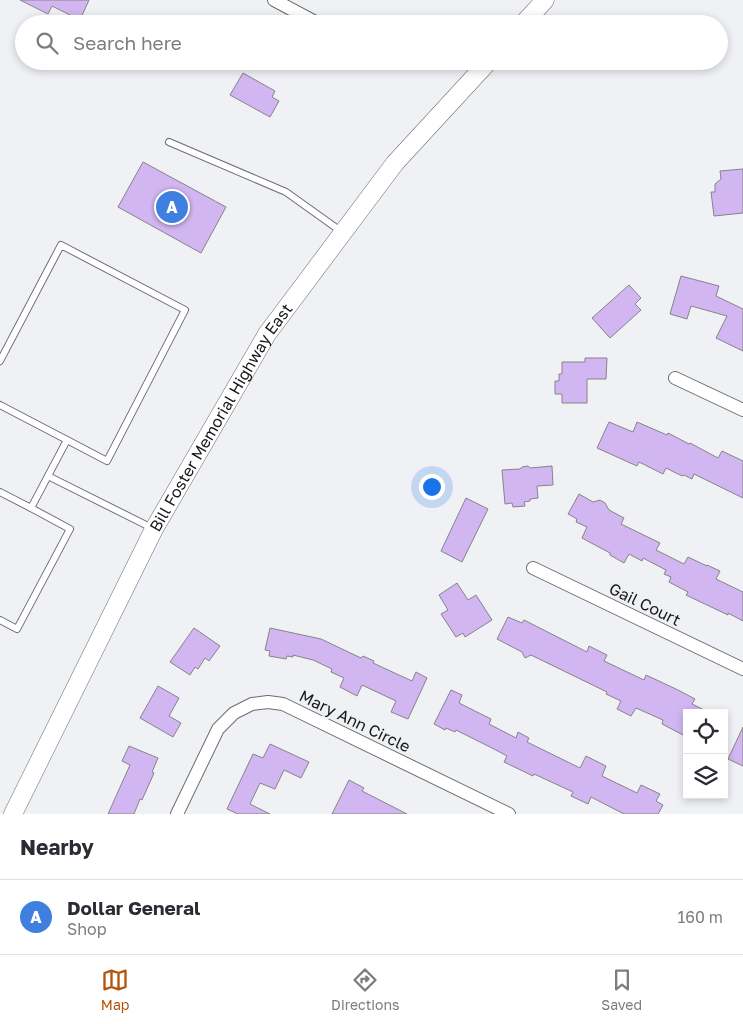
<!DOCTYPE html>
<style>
:root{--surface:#fff;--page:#f7f7f7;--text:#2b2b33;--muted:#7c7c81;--line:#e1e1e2;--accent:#b45309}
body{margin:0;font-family:"Golos Text",sans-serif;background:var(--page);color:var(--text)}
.controls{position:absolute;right:15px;bottom:15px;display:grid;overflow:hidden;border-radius:0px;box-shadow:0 2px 8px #0003}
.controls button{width:45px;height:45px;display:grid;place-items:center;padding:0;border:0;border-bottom:1px solid var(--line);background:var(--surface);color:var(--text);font:25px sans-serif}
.you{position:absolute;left:431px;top:486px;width:18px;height:18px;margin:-12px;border:4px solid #fff;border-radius:50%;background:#1a73e8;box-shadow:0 0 0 8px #1a73e833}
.badge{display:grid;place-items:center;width:32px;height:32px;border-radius:50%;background:var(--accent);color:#fff;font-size:16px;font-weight:700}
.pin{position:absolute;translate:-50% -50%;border:2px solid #fff;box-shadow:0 1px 5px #0006}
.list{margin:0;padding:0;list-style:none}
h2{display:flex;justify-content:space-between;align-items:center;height:65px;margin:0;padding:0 20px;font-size:21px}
h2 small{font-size:16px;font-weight:400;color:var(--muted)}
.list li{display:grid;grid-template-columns:32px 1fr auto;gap:15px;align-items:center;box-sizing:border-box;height:75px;padding:0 20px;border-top:1px solid var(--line)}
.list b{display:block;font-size:19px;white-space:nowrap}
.list p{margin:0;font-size:16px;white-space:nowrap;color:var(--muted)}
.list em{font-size:16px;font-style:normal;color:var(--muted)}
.icon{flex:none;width:28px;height:28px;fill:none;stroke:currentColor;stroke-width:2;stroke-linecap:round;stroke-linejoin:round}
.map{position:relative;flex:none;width:743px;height:814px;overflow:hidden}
.search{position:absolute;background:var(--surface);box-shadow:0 2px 8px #0003;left:15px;right:15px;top:15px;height:55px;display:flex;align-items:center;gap:12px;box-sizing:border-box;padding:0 18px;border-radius:28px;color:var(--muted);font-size:19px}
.sheet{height:140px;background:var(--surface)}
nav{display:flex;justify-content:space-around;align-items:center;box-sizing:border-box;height:70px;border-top:1px solid var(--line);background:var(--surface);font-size:14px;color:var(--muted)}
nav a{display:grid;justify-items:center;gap:2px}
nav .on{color:var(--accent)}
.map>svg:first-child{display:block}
</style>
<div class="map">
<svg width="743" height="814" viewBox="0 0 743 814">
<rect width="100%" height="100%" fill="#eff1f5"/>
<g fill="#d1b6f1" stroke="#868488">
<path d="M 20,0 L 89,0 L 80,20 L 52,6 L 48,14 Z"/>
<path d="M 243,73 L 275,91 L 272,97 L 279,101 L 270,117 L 230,95 Z"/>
<path d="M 143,162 L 226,207 L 201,253 L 118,207 Z"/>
<path d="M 743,169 L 743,213 L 714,216 L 711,192 L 715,192 L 715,184 L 721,179 L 720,171 Z"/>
<path d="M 681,276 L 719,286 L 716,296 L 743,309 L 743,351 L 716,338 L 727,316 L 691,306 L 687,319 L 670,314 Z"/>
<path d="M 629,285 L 641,298 L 635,304 L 641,310 L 610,338 L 592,318 Z"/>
<path d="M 585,358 L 607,358 L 606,379 L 587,379 L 587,403 L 562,403 L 562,394 L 555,394 L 555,381 L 559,381 L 559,374 L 562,374 L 562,362 L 585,362 Z"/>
<path d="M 609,422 L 633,432 L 637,422 L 667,435 L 668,433 L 689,444 L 690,443 L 718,458 L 722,451 L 743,461 L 743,498 L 694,474 L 692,479 L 684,475 L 682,476 L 666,468 L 663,474 L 639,462 L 637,466 L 597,448 Z"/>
<path d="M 528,466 L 530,468 L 552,466 L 553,485 L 537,486 L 538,498 L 530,499 L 530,501 L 524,502 L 525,506 L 513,507 L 512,503 L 505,504 L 502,470 L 520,469 L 522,467 Z"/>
<path d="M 579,494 L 593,502 L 600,500 L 605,503 L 609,510 L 624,518 L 621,524 L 660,543 L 656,550 L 684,564 L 688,557 L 707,566 L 707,565 L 720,571 L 716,579 L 743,592 L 743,621 L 728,613 L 728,615 L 686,595 L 688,592 L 669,582 L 671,577 L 664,574 L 666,570 L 643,558 L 642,561 L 629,554 L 624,563 L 610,555 L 610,553 L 582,538 L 587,527 L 576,522 L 577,519 L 568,514 Z"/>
<path d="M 466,498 L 488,509 L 462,562 L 441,551 Z"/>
<path d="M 457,583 L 468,600 L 476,595 L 492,620 L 465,637 L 463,633 L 456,637 L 441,614 L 448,610 L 439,595 Z"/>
<path d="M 508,617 L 522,623 L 524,620 L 587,652 L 589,646 L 607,655 L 604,661 L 644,680 L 646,675 L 678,690 L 695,699 L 692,704 L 710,713 L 687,713 L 687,737 L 662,724 L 663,720 L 636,708 L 631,716 L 617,709 L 621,701 L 606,694 L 607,692 L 531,655 L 525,658 L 522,652 L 497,639 Z"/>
<path d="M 194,628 L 220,646 L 209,661 L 205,658 L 198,669 L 195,667 L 190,675 L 170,662 Z"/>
<path d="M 270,628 L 321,639 L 361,658 L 363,656 L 374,661 L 373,663 L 412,681 L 416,672 L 427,678 L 408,719 L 391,712 L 396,701 L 362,685 L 357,696 L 340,687 L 344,678 L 331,672 L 332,669 L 313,660 L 293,655 L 293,657 L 287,656 L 286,659 L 269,656 L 270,651 L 265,650 Z"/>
<path d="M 158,686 L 179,698 L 169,716 L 181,723 L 173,737 L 140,718 Z"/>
<path d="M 451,690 L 462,695 L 459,703 L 491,719 L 489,724 L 516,738 L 518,732 L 529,738 L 527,742 L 580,768 L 586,756 L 606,766 L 602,776 L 637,793 L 641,785 L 660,794 L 656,801 L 663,805 L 658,814 L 624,814 L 591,797 L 588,804 L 571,796 L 573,792 L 534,774 L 533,776 L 504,762 L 507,756 L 494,749 L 456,730 L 455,732 L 446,728 L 445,730 L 434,724 Z"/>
<path d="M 743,727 L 743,766 L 728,759 Z"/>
<path d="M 270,744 L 309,762 L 301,778 L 284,770 L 275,789 L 260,783 L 250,804 L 270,814 L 238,814 L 227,809 L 253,754 L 263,758 Z"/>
<path d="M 129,746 L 158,758 L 152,772 L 154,773 L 142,800 L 140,799 L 134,814 L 108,814 L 130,765 L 122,761 Z"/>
<path d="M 349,780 L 364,788 L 362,791 L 407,814 L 332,814 Z"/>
</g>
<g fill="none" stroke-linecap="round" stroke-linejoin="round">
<defs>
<g id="lane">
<path d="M 169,142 L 286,192 L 342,232"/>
<path d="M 0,361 L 61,245 L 185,310 L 107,461 L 67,440 L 31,508 L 70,529 L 17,629 L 0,620"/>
<path d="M 0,405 L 67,440"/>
<path d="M 48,476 L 152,528"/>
<path d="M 0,492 L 31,508"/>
</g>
<g id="street">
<path d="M 274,0 L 319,24"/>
<path d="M 675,378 L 743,410"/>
<path d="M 533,568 L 743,669"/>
<path d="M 177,814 L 218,729 L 234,713 L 252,704 L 268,702 L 283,704 L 509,814"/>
</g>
<g id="secondary">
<path d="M 523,24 L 545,0"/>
<path id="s1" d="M 13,814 L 154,529 L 267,334 L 395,163 L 489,61"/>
</g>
</defs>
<use href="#lane" stroke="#6b6d70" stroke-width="8"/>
<use href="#street" stroke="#6b6d70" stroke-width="14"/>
<use href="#secondary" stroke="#6b6d70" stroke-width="19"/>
<use href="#lane" stroke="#fff" stroke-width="6"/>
<use href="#street" stroke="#fff" stroke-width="12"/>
<use href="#secondary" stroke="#fff" stroke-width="18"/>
</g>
<g text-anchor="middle" stroke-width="5" stroke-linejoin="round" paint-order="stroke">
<g font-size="16" fill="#171819" stroke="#eff1f5">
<text dy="6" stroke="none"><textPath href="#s1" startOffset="448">Bill Foster Memorial Highway East</textPath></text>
<text transform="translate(645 604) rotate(26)" y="6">Gail Court</text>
<text transform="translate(355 721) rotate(26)" y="6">Mary Ann Circle</text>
</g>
</g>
</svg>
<div class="controls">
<button><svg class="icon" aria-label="locate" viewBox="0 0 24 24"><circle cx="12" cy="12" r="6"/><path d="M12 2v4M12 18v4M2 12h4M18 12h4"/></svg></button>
<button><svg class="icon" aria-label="layers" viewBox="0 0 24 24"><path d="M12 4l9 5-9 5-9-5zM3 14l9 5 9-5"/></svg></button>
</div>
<div class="you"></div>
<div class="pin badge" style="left:172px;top:207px;background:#3f7fe0">A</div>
<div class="search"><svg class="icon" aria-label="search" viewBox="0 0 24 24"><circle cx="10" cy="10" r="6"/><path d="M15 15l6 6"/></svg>Search here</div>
</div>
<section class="sheet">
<h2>Nearby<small></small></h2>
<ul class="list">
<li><span class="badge" style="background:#3f7fe0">A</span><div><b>Dollar General</b><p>Shop</p></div><em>160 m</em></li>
</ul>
</section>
<nav>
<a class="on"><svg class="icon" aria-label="map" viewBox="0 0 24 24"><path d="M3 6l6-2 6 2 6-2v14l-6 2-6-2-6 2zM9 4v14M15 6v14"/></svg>Map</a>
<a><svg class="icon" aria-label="directions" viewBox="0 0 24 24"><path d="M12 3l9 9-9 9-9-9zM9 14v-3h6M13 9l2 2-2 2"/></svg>Directions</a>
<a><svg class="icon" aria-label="saved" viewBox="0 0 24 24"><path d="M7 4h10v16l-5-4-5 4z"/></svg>Saved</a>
</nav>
